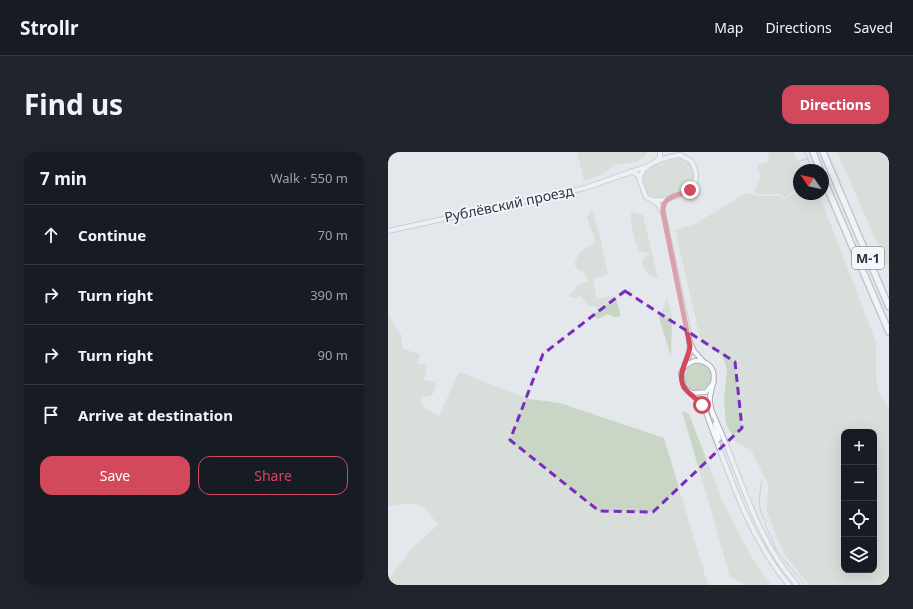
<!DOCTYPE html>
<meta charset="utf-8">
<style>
:root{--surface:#171b24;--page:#20242c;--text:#f1f3f6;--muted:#9ea1a6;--line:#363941;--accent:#d1495b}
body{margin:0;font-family:"Noto Sans",sans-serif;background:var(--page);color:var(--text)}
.controls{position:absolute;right:12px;bottom:12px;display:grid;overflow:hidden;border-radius:8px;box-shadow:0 4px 16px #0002}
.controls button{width:36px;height:36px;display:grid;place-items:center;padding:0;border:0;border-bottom:1px solid var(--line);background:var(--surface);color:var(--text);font:20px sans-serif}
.compass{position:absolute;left:405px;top:12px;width:36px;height:36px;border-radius:50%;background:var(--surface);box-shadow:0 4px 16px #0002;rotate:304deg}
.stop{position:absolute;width:12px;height:12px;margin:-9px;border:3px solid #d1495b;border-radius:50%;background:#fff}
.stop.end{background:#d1495b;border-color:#fff;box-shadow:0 1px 4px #0008}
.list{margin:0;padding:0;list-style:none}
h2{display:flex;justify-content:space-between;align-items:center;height:52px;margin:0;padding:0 16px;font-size:17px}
h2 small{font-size:13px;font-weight:400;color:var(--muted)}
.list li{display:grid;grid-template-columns:26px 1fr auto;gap:12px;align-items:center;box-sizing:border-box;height:60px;padding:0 16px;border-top:1px solid var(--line)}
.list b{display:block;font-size:15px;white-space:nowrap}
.list em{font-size:13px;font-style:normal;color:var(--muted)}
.actions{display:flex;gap:8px;padding:12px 16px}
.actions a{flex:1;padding:9px 0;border:1px solid var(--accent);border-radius:12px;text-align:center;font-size:14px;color:var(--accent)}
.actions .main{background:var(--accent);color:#fff}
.icon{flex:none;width:22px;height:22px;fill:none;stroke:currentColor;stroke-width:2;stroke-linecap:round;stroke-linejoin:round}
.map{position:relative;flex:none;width:501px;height:433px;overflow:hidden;border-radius:12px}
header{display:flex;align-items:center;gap:24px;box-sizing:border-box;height:56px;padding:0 20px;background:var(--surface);border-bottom:1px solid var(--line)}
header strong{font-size:19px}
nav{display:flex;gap:22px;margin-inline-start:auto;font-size:14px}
.intro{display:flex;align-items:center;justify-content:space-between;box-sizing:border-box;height:96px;padding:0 24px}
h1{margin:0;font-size:28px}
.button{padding:10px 18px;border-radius:12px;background:var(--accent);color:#fff;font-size:14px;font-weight:700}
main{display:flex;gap:24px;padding:0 24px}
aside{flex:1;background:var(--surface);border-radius:12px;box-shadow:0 4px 16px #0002}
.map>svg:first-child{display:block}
</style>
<header>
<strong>Strollr</strong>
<nav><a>Map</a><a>Directions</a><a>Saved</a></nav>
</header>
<div class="intro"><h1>Find us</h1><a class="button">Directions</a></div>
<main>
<aside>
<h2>7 min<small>Walk · 550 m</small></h2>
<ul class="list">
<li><svg class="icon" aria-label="ahead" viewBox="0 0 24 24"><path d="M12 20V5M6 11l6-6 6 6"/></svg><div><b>Continue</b></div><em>70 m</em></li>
<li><svg class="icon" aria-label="right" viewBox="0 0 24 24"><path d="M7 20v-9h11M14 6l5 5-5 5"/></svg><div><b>Turn right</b></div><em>390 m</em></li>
<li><svg class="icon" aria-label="right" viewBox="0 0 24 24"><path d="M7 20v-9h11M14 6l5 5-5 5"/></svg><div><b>Turn right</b></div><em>90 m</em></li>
<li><svg class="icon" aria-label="arrive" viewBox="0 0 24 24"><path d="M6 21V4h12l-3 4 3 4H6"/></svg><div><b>Arrive at destination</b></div></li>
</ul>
<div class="actions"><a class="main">Save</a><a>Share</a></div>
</aside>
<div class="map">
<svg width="501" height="433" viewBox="0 0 501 433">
<rect width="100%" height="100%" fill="#e4e7ec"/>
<g fill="#c9d6c5" fill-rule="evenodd">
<path d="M 189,0 L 259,0 L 259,1 C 256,10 236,13 228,12 L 215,22 L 196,29 Z"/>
<path d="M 378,0 L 405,0 L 415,18 L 411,18 L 411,34 L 397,46 L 393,42 L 368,42 L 366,40 L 373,23 L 369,17 L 371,12 L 380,10 L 381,4 Z"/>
<path d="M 449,0 L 501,0 L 501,118 Z"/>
<path d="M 291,6 L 303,12 L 306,23 L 306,29 L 303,35 L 272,47 L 260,44 L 253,28 L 256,19 L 262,15 Z"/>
<path d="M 411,37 L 411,42 L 431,42 L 488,190 C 490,210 482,239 501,254 L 501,433 L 421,433 L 396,402 L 378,358 L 381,334 L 363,298 L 348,290 L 338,272 L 336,247 L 339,218 L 335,204 L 326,197 L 313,191 L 287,78 L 307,72 L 358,41 L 371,44 L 391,44 L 397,47 ZM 456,280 L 486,280 L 486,418 L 456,418 Z"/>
<path d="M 204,57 L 212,84 L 220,122 L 205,127 L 209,147 L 227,143 L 233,164 L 227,165 L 219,162 L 210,167 L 206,165 L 205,161 L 209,160 L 209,156 L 205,154 L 201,155 L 193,144 L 185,146 L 181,144 L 183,140 L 187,139 L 188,135 L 196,130 L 201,130 L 196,119 L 191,119 L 186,112 L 192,100 L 207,90 L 207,85 L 203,78 L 199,65 Z"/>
<path d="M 243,60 L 255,63 L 270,126 L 262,124 L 254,112 L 257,104 L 261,102 L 250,98 L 243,72 Z"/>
<path d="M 279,145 L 284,165 L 283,204 L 271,166 Z"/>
<path d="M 0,163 L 13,182 L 15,197 L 32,202 L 30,211 L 38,213 L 39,216 L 36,228 L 44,229 L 48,232 L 45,242 L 40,245 L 33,244 C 32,257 41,259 51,264 L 71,220 L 141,247 L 172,251 L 276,286 L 320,433 L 0,433 L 0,428 L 24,396 L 50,373 C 32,348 29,350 0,354 Z"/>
<circle cx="310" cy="225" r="13"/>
<path d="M 294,259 L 301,262 L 334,348 L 363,404 L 383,433 L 357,433 L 342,425 Z"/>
</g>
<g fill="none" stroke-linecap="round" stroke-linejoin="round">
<g stroke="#9fb4cc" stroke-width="1">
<path d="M 417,0 L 423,15"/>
<path d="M 411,9 L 420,7"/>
<path d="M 374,327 C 372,340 368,358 378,369 L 377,372 L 389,399 L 417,433"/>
</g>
<defs>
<g id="tertiary">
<path d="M 268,10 L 272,5 L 272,0"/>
<path d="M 243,19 L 250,23 L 258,45 C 271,53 290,44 302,38 C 311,29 309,19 303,9 L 292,3 C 279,5 252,11 252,28"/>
<path d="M 265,49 L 270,52 L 275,60 L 301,182 L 302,200 L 297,213"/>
<path d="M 0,79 L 197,36 L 260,14"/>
<path d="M 303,192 L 306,199 L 315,209"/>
<path d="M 302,240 L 311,248 L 317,258 C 340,318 359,383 401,433"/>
<path d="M 325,262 C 352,319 366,385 409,433"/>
<path d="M 325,264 C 324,258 321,251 322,245 C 324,233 332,217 316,210 C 313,209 308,208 304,210 C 299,212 295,216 293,221 L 296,235 L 304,241 L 318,240 L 326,230"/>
<path d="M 327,272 L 331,287"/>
</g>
<g id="trunk">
<path d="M 425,0 L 432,18"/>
<path d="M 435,0 L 501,155"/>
<path d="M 435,26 L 501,180"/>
</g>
</defs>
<use href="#tertiary" stroke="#a9aeb7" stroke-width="6"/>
<use href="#trunk" stroke="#8b94a3" stroke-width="8"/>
<use href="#tertiary" stroke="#f7f8fa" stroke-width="4"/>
<use href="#trunk" stroke="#fff" stroke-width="5.5"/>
</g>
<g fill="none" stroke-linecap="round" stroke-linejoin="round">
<path stroke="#d1495b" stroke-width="5" d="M 302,38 C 291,44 274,43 275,60 L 302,194 C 301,207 288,222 296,235 C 300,242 309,246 314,253"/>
</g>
<path d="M0 0H501V433H0ZM 237,139 L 347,210 L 354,276 L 265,360 L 211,359 L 122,288 L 155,202 Z" fill="#e4e7ec" fill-opacity=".55" fill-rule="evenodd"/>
<path fill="none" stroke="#7b2cbf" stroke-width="3" stroke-dasharray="8 5" stroke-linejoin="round" d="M 237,139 L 347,210 L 354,276 L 265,360 L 211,359 L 122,288 L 155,202 Z"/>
<g text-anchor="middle" stroke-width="3.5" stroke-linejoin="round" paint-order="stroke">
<rect fill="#f4f6f9" stroke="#676e7b" stroke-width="1" x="464" y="95" width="32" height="22" rx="3"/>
<g font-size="13" font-weight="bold" fill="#2b3445">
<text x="480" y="111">М-1</text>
</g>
<g font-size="14" fill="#2b3445" stroke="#f4f6f9">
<text transform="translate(121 52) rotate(-12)" y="5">Рублёвский проезд</text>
</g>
</g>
</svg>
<div class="controls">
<button>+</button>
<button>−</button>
<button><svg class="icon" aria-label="locate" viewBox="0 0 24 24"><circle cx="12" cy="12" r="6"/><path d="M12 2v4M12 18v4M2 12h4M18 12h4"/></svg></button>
<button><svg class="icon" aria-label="layers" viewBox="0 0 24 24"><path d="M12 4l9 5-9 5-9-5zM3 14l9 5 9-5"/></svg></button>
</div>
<svg class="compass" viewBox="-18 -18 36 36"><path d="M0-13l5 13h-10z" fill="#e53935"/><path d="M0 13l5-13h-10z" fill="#9ea1a6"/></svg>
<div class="stop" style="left:314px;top:253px"></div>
<div class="stop end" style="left:302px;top:38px"></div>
</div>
</main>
